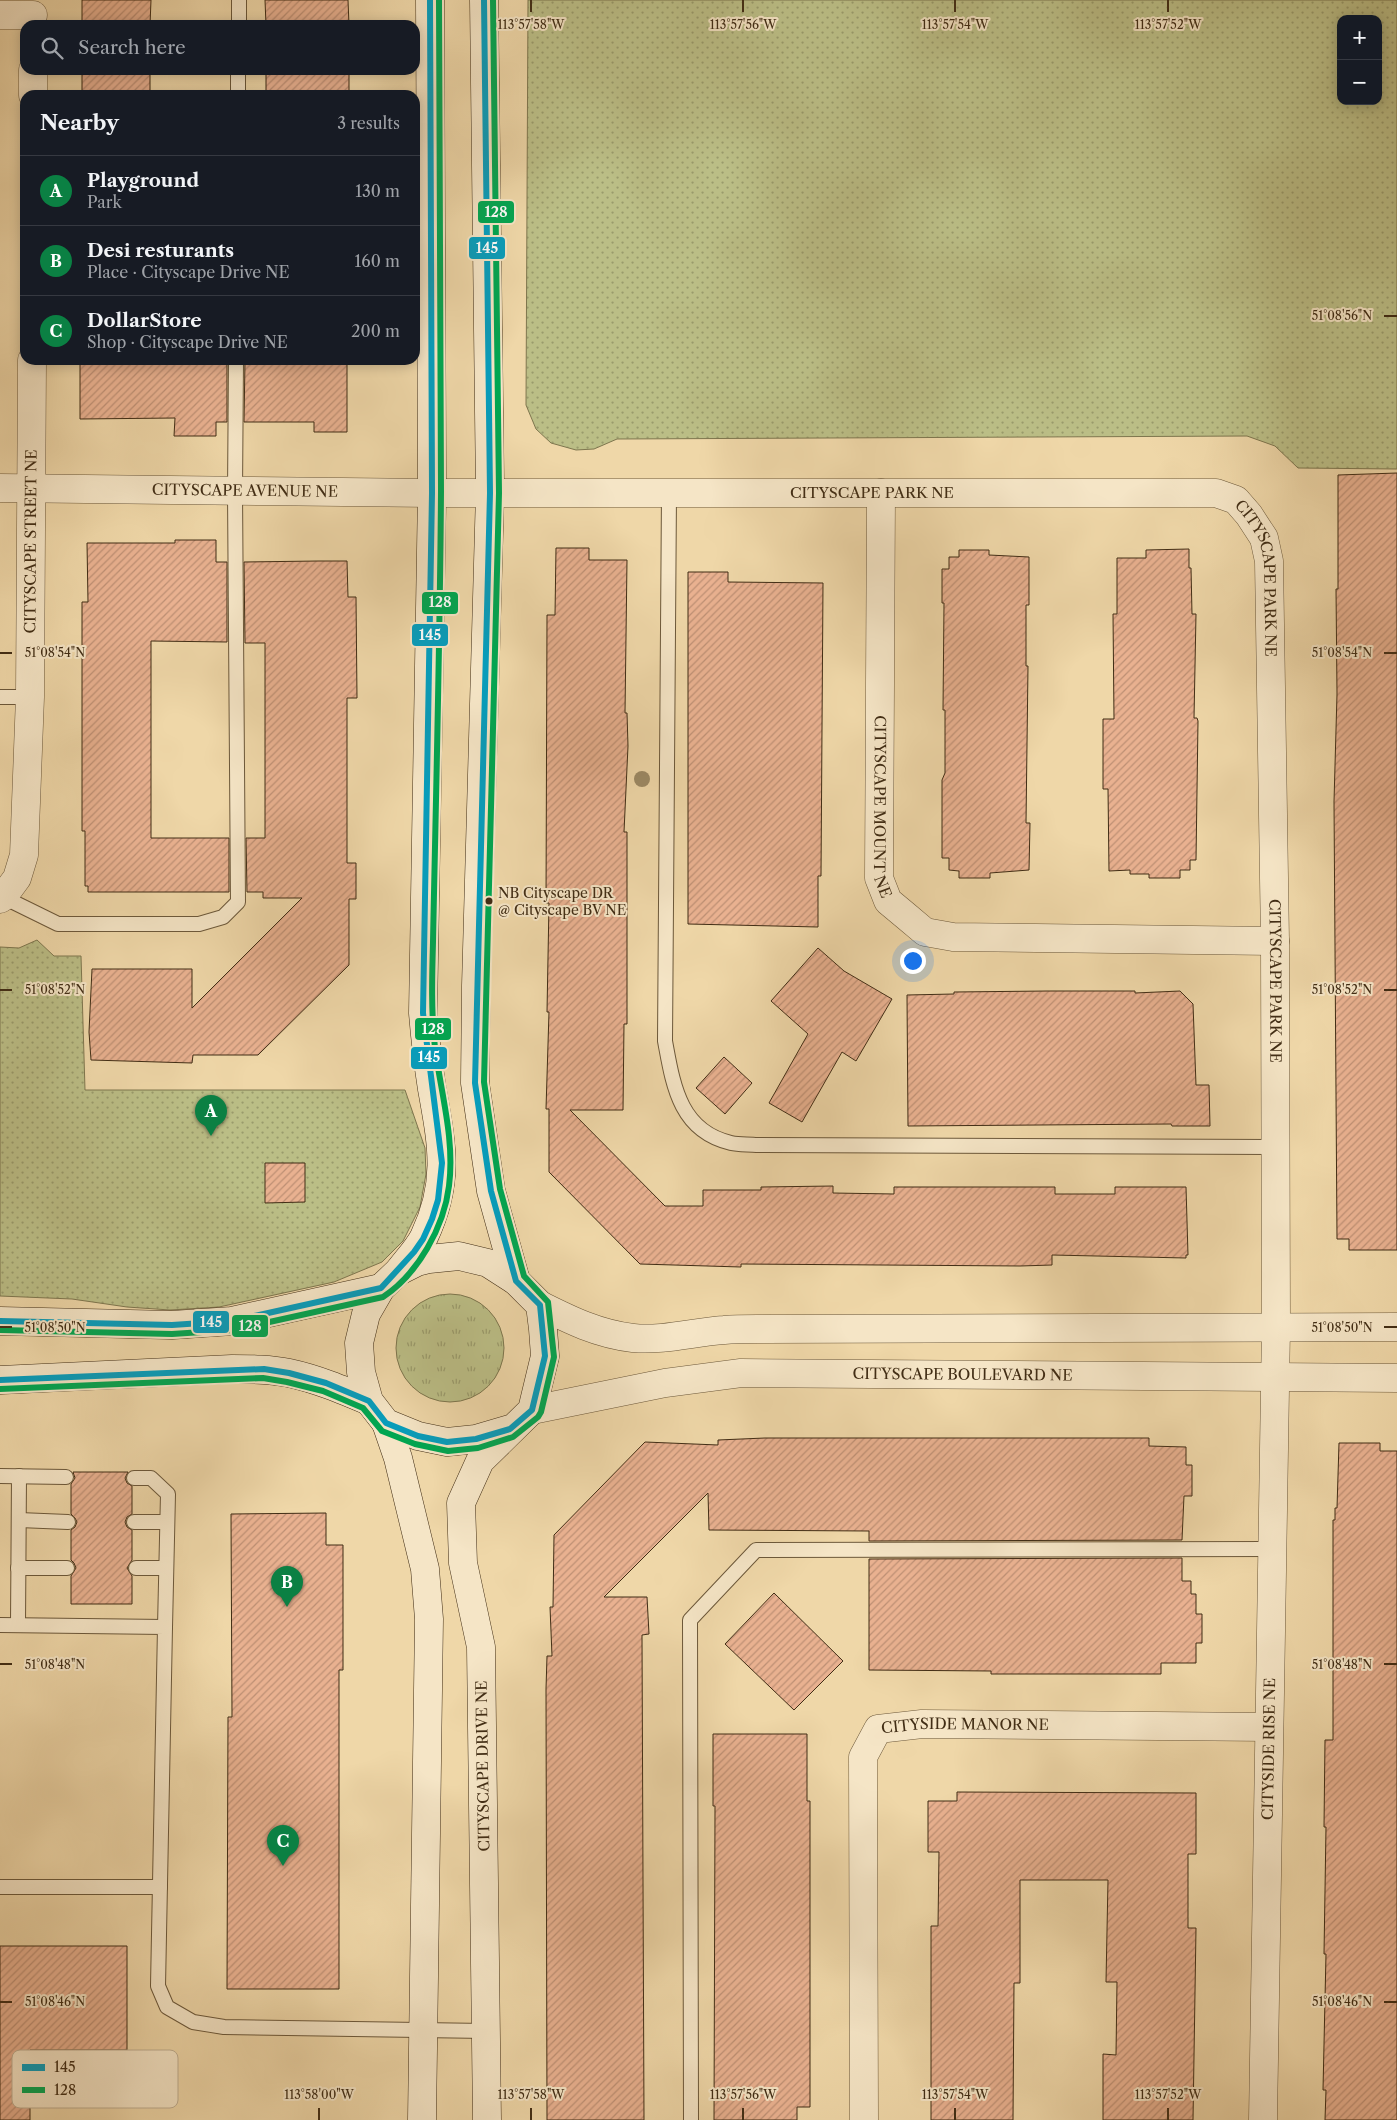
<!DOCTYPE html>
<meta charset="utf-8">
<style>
:root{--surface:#171b24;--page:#20242c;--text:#f1f3f6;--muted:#9ea1a6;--line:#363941;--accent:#0b8043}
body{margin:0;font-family:"Libre Caslon Text",serif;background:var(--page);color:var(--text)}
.controls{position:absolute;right:15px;top:15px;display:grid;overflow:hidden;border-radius:10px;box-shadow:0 2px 12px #0003}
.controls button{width:45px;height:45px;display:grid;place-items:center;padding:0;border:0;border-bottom:1px solid var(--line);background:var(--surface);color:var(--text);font:25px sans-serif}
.you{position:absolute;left:912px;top:960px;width:18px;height:18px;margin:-12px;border:4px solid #fff;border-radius:50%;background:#1a73e8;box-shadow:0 0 0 8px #1a73e833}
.badge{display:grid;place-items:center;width:32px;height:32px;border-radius:50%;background:var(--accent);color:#fff;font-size:16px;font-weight:700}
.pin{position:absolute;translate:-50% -41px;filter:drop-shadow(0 1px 2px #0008)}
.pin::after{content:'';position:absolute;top:26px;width:18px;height:15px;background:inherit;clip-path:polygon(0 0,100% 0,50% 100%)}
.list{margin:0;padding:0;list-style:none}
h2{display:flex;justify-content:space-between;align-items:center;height:65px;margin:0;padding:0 20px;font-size:21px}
h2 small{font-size:16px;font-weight:400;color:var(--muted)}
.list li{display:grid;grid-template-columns:32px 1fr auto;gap:15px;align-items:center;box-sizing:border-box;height:70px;padding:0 20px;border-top:1px solid var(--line)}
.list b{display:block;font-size:19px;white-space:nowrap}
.list p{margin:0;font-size:16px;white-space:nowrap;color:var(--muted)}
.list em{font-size:16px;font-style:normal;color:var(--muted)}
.icon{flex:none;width:28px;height:28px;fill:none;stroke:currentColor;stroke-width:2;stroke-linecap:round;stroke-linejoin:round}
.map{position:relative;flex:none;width:1397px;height:2120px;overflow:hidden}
.search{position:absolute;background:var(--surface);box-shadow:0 2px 12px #0003;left:20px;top:20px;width:400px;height:55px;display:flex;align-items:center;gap:12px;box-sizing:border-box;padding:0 18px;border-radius:15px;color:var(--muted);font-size:19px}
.panel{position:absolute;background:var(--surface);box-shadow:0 2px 12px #0003;left:20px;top:90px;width:400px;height:275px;border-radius:15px}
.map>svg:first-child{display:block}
</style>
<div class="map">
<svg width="1397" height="2120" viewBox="0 0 1397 2120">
<defs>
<pattern id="grass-tufts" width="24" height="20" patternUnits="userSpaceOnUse" patternTransform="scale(1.25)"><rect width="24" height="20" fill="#bbbe86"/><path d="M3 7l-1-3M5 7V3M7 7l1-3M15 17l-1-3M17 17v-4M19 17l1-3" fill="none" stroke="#9a9b6c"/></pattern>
<pattern id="park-dots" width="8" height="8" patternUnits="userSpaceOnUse" patternTransform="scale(1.25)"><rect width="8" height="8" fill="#bbbe86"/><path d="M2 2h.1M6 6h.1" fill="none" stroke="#9a9b6c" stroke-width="1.8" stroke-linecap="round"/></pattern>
<pattern id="building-hatch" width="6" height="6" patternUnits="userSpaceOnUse" patternTransform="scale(1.25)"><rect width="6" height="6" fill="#e9b190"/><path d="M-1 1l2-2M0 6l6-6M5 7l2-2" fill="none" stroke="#be9074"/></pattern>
</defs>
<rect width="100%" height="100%" fill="#efd7a8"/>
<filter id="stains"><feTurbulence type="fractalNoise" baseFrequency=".004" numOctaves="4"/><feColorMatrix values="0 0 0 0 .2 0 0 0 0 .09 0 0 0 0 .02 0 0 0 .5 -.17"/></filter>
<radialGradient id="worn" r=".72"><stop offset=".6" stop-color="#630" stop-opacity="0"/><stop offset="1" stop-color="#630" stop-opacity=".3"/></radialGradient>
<circle fill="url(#grass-tufts)" stroke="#7e764e" cx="450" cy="1348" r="54"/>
<g fill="url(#park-dots)" stroke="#7e764e" fill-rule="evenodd">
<path d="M 528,0 L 1397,0 L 1397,469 L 1298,468 L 1275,446 L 1247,436 L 617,439 L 594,449 L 576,450 L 551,443 L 536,429 L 526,405 ZM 1341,19 L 1378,19 L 1378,101 L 1341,101 Z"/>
<path d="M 37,940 L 54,956 L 81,956 L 85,1090 L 405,1090 L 425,1148 L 426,1174 L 420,1207 L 403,1241 L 382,1262 L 334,1282 L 219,1307 L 170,1310 L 127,1307 L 72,1299 L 0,1296 L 0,947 L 19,948 Z"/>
</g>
<g fill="url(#building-hatch)" stroke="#412d15">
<path d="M 82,0 L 151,0 L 150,25 L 82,25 Z"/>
<path d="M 265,0 L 348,0 L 349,25 L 266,25 Z"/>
<rect x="82" y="70" width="68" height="25"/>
<rect x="266" y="70" width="83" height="25"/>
<path d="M 80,360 L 227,360 L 227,422 L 216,422 L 216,436 L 174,436 L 175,418 L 80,419 Z"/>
<path d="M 245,360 L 347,360 L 347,432 L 314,432 L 314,422 L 244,422 Z"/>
<path d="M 1397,473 L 1397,1250 L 1349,1250 L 1349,1239 L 1337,1239 L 1334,802 L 1337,694 L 1336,589 L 1338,589 L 1338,475 Z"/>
<path d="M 175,540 L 216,540 L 216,562 L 227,562 L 227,642 L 151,641 L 151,838 L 229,838 L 229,892 L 88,892 L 88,886 L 85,886 L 85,831 L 82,831 L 82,602 L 88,602 L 87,543 L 175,543 Z"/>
<path d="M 556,548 L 589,548 L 589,560 L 627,560 L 625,713 L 627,713 L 628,746 L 624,832 L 627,832 L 627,1024 L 624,1024 L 623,1110 L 570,1110 L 665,1206 L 703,1206 L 703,1190 L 761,1190 L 761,1187 L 833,1186 L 833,1193 L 894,1194 L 894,1187 L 1055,1187 L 1055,1194 L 1115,1194 L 1115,1187 L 1186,1187 L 1188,1255 L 1186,1255 L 1186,1258 L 1052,1255 L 1052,1265 L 1020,1266 L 741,1264 L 741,1267 L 640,1264 L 549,1172 L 549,1109 L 546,1109 L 549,1012 L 547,1012 L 549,903 L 546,903 L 547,615 L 555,615 Z"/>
<path d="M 1189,549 L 1189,568 L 1191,568 L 1192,614 L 1196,614 L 1194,718 L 1197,718 L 1198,721 L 1196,860 L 1190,860 L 1190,870 L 1180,870 L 1180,878 L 1149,878 L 1149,874 L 1130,874 L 1130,870 L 1109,871 L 1108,789 L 1103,789 L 1103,719 L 1114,719 L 1113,614 L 1117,614 L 1117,558 L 1146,558 L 1146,550 Z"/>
<path d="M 959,550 L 989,550 L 989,555 L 1029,557 L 1029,605 L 1026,605 L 1026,666 L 1028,666 L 1026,823 L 1030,823 L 1029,870 L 990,873 L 990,878 L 959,878 L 959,871 L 949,870 L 949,858 L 942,858 L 942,780 L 945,773 L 945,710 L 943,710 L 944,603 L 942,603 L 942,569 L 949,569 L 949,557 L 959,557 Z"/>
<path d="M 318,561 L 347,561 L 348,597 L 356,597 L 357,698 L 347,698 L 347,863 L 356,863 L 356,899 L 349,899 L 349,965 L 258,1055 L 193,1055 L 192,1063 L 91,1060 L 89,1032 L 92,969 L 192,969 L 192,1008 L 302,898 L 263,898 L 263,892 L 247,892 L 246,838 L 265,838 L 265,643 L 245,643 L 244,562 Z"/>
<path d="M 688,572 L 728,572 L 728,582 L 823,583 L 821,876 L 818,876 L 818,927 L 688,924 Z"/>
<path d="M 818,948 L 844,971 L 892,999 L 856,1061 L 842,1052 L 802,1122 L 769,1103 L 808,1034 L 771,1001 Z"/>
<path d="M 1048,991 L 1135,991 L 1135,993 L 1180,991 L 1193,1004 L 1196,1085 L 1209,1085 L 1210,1126 L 1172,1126 L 1171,1124 L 908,1126 L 907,995 L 954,994 L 954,992 Z"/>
<path d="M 724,1057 L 752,1083 L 725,1114 L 696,1088 Z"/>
<path d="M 265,1163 L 305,1163 L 305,1202 L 265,1203 Z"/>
<path d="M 765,1438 L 1149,1438 L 1149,1446 L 1186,1447 L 1186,1465 L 1192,1465 L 1192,1496 L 1184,1496 L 1182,1540 L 869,1541 L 869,1531 L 709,1530 L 708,1493 L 604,1597 L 647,1597 L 649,1634 L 642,1635 L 644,2120 L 547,2120 L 546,1689 L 547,1656 L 552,1656 L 550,1607 L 553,1607 L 554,1535 L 645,1442 L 718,1445 L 718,1440 Z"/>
<path d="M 1339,1443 L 1380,1443 L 1380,1451 L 1397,1451 L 1397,2120 L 1325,2120 L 1326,2090 L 1323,2090 L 1326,1954 L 1324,1954 L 1326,1827 L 1324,1827 L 1325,1740 L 1333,1740 L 1333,1520 L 1335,1520 L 1335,1508 L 1337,1508 Z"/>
<path d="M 73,1472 L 128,1472 L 125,1478 L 127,1483 L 132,1486 L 132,1514 L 127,1517 L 125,1522 L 127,1527 L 132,1530 L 132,1560 L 127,1568 L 132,1576 L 132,1604 L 71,1604 L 71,1576 L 76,1568 L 74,1563 L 71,1560 L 71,1530 L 75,1527 L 77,1522 L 75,1518 L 71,1514 L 71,1484 L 75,1478 Z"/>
<path d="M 326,1513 L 326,1545 L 343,1545 L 343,1670 L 339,1670 L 339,1989 L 227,1989 L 228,1717 L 232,1717 L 231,1514 Z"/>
<path d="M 1182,1558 L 1182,1581 L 1191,1581 L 1191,1594 L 1196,1594 L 1196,1614 L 1202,1614 L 1202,1643 L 1196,1643 L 1196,1663 L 1161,1663 L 1161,1674 L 991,1674 L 991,1671 L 869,1670 L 869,1559 Z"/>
<path d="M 774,1593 L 843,1661 L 794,1710 L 725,1644 Z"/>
<path d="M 713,1734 L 807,1734 L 807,1801 L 810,1801 L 810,2107 L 797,2107 L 797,2120 L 714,2120 L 715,1806 L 713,1806 Z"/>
<path d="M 957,1792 L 1196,1793 L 1196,1854 L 1188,1854 L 1188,1928 L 1196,1928 L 1193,2120 L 1103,2120 L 1103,2054 L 1116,2055 L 1117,1982 L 1106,1982 L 1108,1880 L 1020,1880 L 1020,1983 L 1014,1983 L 1013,2120 L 931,2120 L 931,1926 L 938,1926 L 939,1852 L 928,1852 L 928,1801 L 957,1801 Z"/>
<path d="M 0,1946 L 127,1946 L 127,2050 L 30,2050 L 30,2120 L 0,2120 Z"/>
</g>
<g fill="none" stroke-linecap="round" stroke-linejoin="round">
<defs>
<g id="lane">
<path d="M 239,25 L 239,0"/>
<path d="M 238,95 L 238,70"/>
<path d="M 669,493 L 665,1041 C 673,1084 679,1131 731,1143 C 739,1145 749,1144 757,1145 L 1275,1147"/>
<path d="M 0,697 L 30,697"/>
<path d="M 3,897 L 58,924 L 199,924 L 223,917 L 238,902 L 235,492 L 236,360"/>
<path d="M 0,1476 L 66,1477"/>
<path d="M 134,1478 L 151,1478 L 168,1494 L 165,1627"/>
<path d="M 19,1520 L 68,1522"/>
<path d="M 134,1522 L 166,1522"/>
<path d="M 18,1568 L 67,1568"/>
<path d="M 136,1568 L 166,1568"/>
<path d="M 0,1625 L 165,1627 L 158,1986 L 167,2007 L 193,2022 L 224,2027 L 486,2031"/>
<path d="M 18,1625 L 19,1476"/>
<path d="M 0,1887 L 160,1887"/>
<path d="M 691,2120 L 690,1620 L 756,1550 L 1272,1549"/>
</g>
<g id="street">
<path d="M 0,15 L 33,15"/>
<path d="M 33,95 L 33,70"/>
<path id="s1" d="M 0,488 L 432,493 L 1216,493 L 1236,500 L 1249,515 L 1264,538 L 1269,561 L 1275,941 L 1276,1327 L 1263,2120"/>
<path id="s2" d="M 881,493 L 879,878 L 888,901 L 906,916 L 925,932 L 953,937 L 1275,941"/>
<path id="s3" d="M 0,899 L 3,897 L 17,878 L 24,855 L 30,697 L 32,360"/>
<path d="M 540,1305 C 570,1320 598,1334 633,1338 C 663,1341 694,1332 724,1330 C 735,1329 747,1329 758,1329 L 1397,1327"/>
<path id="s4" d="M 532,1410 L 665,1383 L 741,1373 L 1397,1378"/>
<path id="s5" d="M 864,2120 L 863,1757 L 878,1729 L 922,1724 L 1269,1727"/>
</g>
<g id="secondary">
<path d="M 484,0 L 490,493 L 476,986 L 475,1083 L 491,1191 L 516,1281"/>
<path d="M 399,1271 C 407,1260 418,1249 424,1237 C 450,1182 442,1145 432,1089 C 428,1063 425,1038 423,1013 L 432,493 L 430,0"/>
<path d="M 0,1321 L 172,1325 L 232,1321 L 381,1288"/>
<path d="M 0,1380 L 232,1369 C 251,1369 270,1369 289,1373 C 317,1379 343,1390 369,1401"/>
<path d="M 386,1423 L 398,1458 L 425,1569 L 429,1619 L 422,2120"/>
<path d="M 487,2120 L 481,1647 L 463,1563 L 461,1503 L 480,1461 L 532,1410 L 545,1356 L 543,1329 L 540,1305 L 516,1281 L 488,1263 L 459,1256 L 429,1259 L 417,1262 L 399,1271 L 381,1288 L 366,1314 L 359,1343 L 361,1372 L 369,1401 L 386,1423 L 418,1436 L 447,1442 L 476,1439 L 510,1429"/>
</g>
</defs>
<use href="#lane" stroke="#6c583a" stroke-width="16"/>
<use href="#street" stroke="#6c583a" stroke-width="29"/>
<use href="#secondary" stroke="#412d15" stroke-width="29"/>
<use href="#lane" stroke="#f5e5c6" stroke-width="14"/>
<use href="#street" stroke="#f5e5c6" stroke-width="28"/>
<use href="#secondary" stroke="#f5e5c6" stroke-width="28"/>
<defs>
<g id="bus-1">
<path d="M 0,1321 L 172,1325 L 232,1321 L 381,1288 L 414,1252 L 423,1239 L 432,1219 L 438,1200 L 442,1163 L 423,1013 L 432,493 L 430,0"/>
<path d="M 0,1380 L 264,1369 L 289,1373 L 326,1383 L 369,1401 L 386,1423 L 418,1436 L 447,1442 L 476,1439 L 510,1429 L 532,1410 L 545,1356 L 540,1305 L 516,1281 L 491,1191 L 475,1083 L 490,493 L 484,0"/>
</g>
<g id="bus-2">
<path d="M 0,1330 L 172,1334 L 233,1330 L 383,1297 C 418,1274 444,1227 449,1186 C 455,1140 441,1093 435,1048 C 431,1012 432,977 433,942 C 436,792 440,641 441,491 C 441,327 439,164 439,0"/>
<path d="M 0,1389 L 263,1378 L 287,1382 L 323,1391 L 363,1408 L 382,1431 L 415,1444 L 448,1451 L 478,1448 L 513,1437 L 538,1417 L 541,1412 L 554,1357 L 548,1302 L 524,1276 L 500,1189 L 484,1082 L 499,493 L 493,0"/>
</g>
</defs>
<use href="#bus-1" stroke="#f5e5c6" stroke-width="10"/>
<use href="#bus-2" stroke="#f5e5c6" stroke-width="10"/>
<use href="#bus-1" stroke="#069dbc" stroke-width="6"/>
<use href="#bus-2" stroke="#00a651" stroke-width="6"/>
</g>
<circle fill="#9c8964" cx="642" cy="779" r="8"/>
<path fill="none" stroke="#412d15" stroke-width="2" d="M 531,0 L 531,12M 743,0 L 743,12M 955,0 L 955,12M 1168,0 L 1168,12M 1384,316 L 1397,316M 0,653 L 12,653M 1384,653 L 1397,653M 0,990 L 12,990M 1384,990 L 1397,990M 0,1327 L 12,1327M 1384,1327 L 1397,1327M 0,1664 L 12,1664M 1384,1664 L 1397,1664M 0,2002 L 12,2002M 1384,2002 L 1397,2002M 319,2108 L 319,2120M 531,2108 L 531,2120M 743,2108 L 743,2120M 955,2108 L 955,2120M 1168,2108 L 1168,2120"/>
<circle fill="#412d15" stroke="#f5e5c6" stroke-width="2" cx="489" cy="901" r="4.5"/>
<g text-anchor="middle" stroke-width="4" stroke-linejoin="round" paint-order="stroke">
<g font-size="14" fill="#412d15" stroke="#f5e5c6" text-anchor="start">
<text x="498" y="898">NB Cityscape DR<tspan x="498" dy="17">@ Cityscape BV NE</tspan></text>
</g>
<g font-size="15" fill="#412d15" stroke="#f5e5c6">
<text dy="5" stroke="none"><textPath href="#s1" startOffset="245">CITYSCAPE AVENUE NE</textPath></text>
<text dy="5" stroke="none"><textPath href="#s1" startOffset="872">CITYSCAPE PARK NE</textPath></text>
<text dy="5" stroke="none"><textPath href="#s3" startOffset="365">CITYSCAPE STREET NE</textPath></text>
<text dy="5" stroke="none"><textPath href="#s1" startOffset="1322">CITYSCAPE PARK NE</textPath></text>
<text dy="5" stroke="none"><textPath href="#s2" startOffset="314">CITYSCAPE MOUNT NE</textPath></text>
<text dy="5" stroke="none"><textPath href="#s1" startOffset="1728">CITYSCAPE PARK NE</textPath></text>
<text dy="5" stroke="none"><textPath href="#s4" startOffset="434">CITYSCAPE BOULEVARD NE</textPath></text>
<text dy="5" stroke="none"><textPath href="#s5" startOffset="482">CITYSIDE MANOR NE</textPath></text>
<text transform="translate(1269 1749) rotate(-89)" y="5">CITYSIDE RISE NE</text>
<text transform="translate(483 1766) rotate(-91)" y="5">CITYSCAPE DRIVE NE</text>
</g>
</g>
<rect x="12" y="2050" width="166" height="58" rx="8" fill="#f5e5c6" stroke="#bfae91" stroke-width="1"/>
<rect x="22" y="2064" width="23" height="7" fill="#069dbc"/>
<rect x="22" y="2087" width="23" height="6" fill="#00a651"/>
<g font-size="14" fill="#412d15">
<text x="54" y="2072">145</text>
<text x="54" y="2095">128</text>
</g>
<g font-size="12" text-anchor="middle" fill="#412d15" stroke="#f5e5c6" stroke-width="4" stroke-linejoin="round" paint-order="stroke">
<text x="531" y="29">113°57'58"W</text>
<text x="743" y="29">113°57'56"W</text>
<text x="955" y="29">113°57'54"W</text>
<text x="1168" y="29">113°57'52"W</text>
<text x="1342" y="320">51°08'56"N</text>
<text x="55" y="657">51°08'54"N</text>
<text x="1342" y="657">51°08'54"N</text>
<text x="55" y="994">51°08'52"N</text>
<text x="1342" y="994">51°08'52"N</text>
<text x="55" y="1332">51°08'50"N</text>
<text x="1342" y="1332">51°08'50"N</text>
<text x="55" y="1669">51°08'48"N</text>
<text x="1342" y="1669">51°08'48"N</text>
<text x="55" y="2006">51°08'46"N</text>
<text x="1342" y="2006">51°08'46"N</text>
<text x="319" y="2099">113°58'00"W</text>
<text x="531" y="2099">113°57'58"W</text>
<text x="743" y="2099">113°57'56"W</text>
<text x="955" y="2099">113°57'54"W</text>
<text x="1168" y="2099">113°57'52"W</text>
</g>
<g stroke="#f5e5c6" stroke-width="2">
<rect x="477" y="200" width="38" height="24" rx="5" fill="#00a651"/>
<rect x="468" y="236" width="38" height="24" rx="5" fill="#069dbc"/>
<rect x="421" y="591" width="38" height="24" rx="5" fill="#00a651"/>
<rect x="411" y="623" width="38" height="24" rx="5" fill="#069dbc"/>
<rect x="414" y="1017" width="38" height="24" rx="5" fill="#00a651"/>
<rect x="410" y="1046" width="38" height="24" rx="5" fill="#069dbc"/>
<rect x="192" y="1310" width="38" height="24" rx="5" fill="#069dbc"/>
<rect x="231" y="1314" width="38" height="24" rx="5" fill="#00a651"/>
</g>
<g font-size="14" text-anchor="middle" font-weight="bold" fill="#fff">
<text x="496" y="217">128</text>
<text x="487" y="253">145</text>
<text x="440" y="607">128</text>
<text x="430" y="640">145</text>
<text x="433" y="1034">128</text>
<text x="429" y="1062">145</text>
<text x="211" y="1327">145</text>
<text x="250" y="1331">128</text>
</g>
<rect width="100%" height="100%" filter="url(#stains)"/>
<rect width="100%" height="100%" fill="url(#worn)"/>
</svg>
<div class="controls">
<button>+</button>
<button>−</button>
</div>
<div class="you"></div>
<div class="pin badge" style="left:211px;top:1136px">A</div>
<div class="pin badge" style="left:287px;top:1607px">B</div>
<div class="pin badge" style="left:283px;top:1866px">C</div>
<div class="search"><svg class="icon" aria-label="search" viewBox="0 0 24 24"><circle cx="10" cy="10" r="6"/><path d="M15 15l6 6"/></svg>Search here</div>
<section class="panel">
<h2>Nearby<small>3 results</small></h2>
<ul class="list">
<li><span class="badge">A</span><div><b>Playground</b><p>Park</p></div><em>130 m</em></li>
<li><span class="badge">B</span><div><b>Desi resturants</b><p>Place · Cityscape Drive NE</p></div><em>160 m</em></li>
<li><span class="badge">C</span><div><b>DollarStore</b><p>Shop · Cityscape Drive NE</p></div><em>200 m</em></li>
</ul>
</section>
</div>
